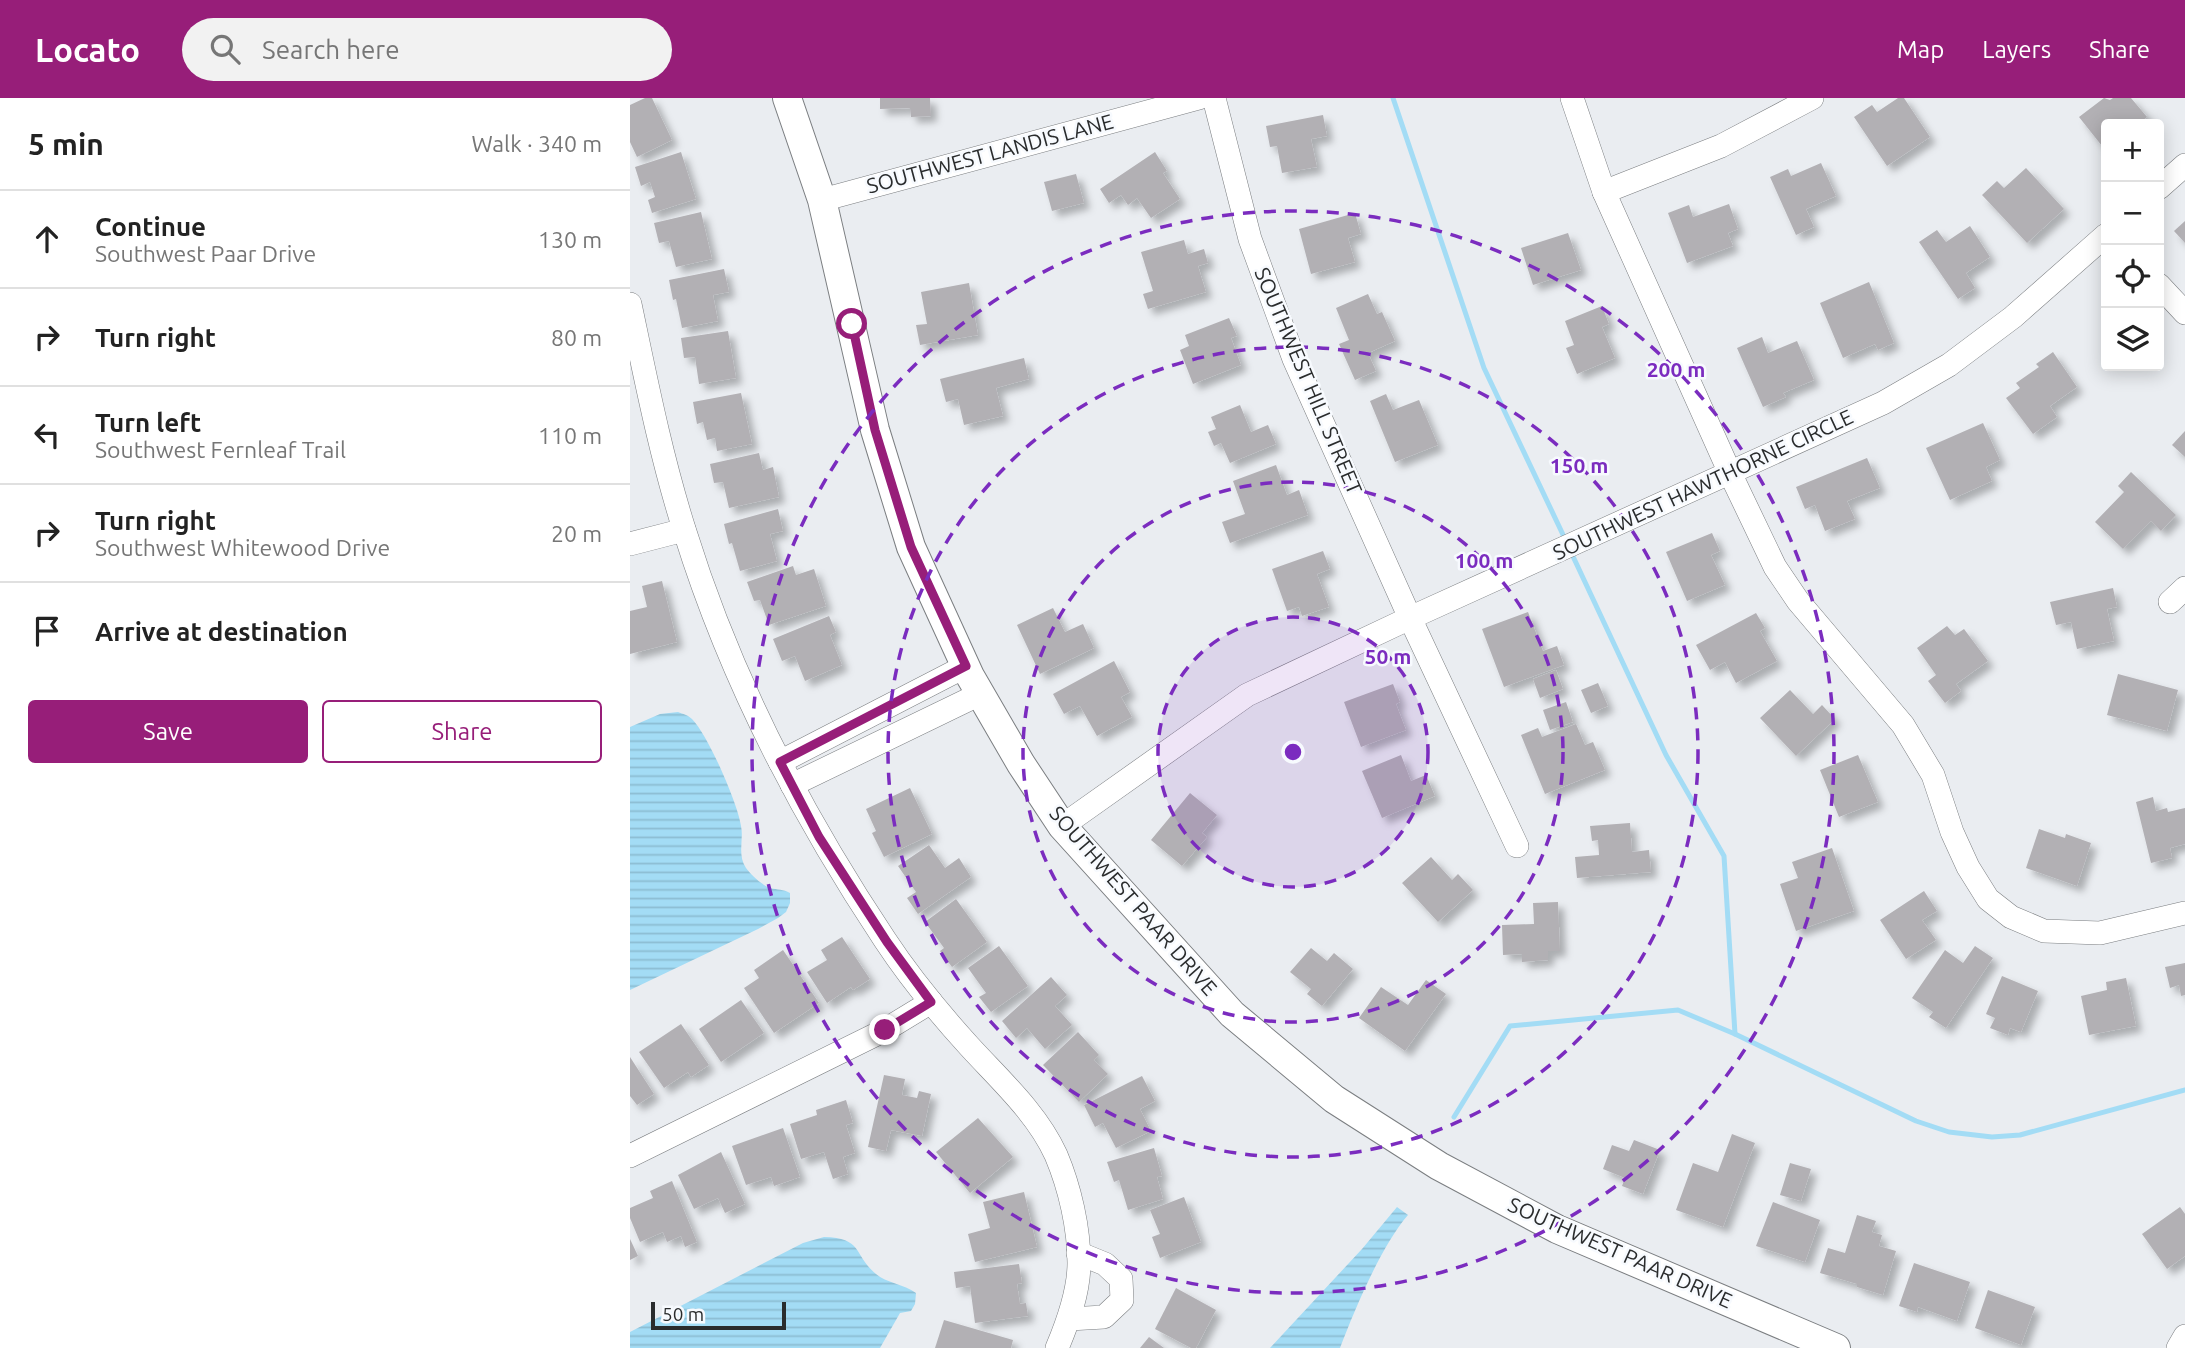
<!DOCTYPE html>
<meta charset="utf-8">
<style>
:root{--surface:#fff;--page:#f2f2f2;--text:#222;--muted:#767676;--line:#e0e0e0;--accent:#971e79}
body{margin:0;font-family:Ubuntu,sans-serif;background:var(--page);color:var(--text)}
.controls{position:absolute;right:21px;top:21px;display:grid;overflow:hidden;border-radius:7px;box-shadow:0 4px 18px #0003}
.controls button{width:63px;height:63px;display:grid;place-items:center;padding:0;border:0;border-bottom:2px solid var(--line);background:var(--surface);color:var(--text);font:35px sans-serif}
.scale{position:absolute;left:21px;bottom:18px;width:135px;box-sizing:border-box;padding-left:7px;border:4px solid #2a2c2d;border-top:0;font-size:19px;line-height:24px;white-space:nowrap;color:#2a2c2d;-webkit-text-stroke:5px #f7fafe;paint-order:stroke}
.stop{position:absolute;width:21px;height:21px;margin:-16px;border:5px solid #971e79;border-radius:50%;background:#fff}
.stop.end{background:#971e79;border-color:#fff;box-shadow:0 2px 7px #0008}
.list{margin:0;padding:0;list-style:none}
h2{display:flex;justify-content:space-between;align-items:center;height:91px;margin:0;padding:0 28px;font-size:30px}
h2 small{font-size:23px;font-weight:400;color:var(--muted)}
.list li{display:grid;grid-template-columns:46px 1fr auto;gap:21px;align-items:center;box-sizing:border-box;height:98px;padding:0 28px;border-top:2px solid var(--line)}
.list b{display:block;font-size:26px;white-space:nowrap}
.list p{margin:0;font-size:23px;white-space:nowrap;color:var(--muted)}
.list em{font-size:23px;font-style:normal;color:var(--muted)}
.actions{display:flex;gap:14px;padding:21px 28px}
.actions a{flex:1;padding:16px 0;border:2px solid var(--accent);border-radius:7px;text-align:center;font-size:24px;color:var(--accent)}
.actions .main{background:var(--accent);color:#fff}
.icon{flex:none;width:38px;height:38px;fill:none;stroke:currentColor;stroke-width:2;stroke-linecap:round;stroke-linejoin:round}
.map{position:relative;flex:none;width:1555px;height:1250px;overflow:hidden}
header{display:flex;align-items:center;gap:42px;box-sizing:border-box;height:98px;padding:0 35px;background:var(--accent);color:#fff}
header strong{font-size:33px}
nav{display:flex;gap:38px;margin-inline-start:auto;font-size:24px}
.search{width:490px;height:63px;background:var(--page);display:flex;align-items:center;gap:18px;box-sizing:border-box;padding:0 24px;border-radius:38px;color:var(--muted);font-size:26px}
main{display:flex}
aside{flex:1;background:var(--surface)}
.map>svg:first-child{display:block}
</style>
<header>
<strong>Locato</strong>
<div class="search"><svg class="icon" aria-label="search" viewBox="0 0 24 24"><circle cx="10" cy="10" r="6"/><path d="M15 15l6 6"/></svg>Search here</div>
<nav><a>Map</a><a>Layers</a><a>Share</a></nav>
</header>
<main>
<aside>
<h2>5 min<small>Walk · 340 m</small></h2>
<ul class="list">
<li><svg class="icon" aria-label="ahead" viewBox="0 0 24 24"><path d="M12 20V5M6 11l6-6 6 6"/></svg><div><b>Continue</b><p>Southwest Paar Drive</p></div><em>130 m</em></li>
<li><svg class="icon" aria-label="right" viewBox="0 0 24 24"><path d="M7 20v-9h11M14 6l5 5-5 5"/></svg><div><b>Turn right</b></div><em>80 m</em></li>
<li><svg class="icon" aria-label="left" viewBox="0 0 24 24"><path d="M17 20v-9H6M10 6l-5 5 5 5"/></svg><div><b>Turn left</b><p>Southwest Fernleaf Trail</p></div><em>110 m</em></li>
<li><svg class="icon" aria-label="right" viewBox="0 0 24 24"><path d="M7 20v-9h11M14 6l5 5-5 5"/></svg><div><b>Turn right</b><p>Southwest Whitewood Drive</p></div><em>20 m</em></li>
<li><svg class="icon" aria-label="arrive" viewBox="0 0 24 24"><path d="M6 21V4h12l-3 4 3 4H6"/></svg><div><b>Arrive at destination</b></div></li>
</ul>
<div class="actions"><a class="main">Save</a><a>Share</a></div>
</aside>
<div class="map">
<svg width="1555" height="1250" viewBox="0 0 1555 1250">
<defs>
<pattern id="water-rules" width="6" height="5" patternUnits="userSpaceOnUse" patternTransform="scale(1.75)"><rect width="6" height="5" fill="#a3dcf5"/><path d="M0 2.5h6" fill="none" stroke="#8cbdd2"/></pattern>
<filter id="shadow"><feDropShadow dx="6" dy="6" stdDeviation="3.5" flood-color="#0004"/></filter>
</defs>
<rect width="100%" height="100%" fill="#eaedf1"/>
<g fill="url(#water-rules)">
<path d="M 48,614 C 53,616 58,617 62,621 C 78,637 108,706 111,728 C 114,742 107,756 116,770 C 121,777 132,787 140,790 C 148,792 153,791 160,795 L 160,805 L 156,814 L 148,820 L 128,831 L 0,892 L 0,629 L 30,616 Z"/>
<path d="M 767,1109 L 778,1117 C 751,1148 725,1211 710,1250 L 640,1250 L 732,1151 Z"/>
<path d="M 194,1139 C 234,1140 223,1157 246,1176 C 256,1185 274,1186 286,1195 L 285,1206 L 281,1213 L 270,1215 L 250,1250 L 0,1250 L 0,1234 L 173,1145 Z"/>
</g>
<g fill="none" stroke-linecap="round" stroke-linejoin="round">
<g stroke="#a3dcf5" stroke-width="5">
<path d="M 763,0 L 854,270 L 936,443"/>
<path d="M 940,452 L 1036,657 L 1094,758 L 1105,936"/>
<path d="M 824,1019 L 880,928 L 1048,912 L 1105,936 L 1286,1023 L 1319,1034 L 1362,1039 L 1390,1037 L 1555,992"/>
</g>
</g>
<g fill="#b2b0b4" filter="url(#shadow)">
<path d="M 15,0 L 22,0 L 42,42 L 7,59 L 0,44 L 0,7 Z"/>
<path d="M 250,0 L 300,0 L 301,18 L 281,19 L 280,10 L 250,11 Z"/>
<path d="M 1268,0 L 1274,0 L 1300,39 L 1257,68 L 1224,19 L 1242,7 L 1247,14 Z"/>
<path d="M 1474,0 L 1480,2 L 1483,0 L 1501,0 L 1517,19 L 1508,26 L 1476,26 L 1476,53 L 1449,19 Z"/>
<path d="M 693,17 L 697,38 L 681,41 L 687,69 L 652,75 L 647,48 L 640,49 L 636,28 Z"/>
<path d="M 51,54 L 66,101 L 22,115 L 18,102 L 25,99 L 20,84 L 11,88 L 5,69 Z"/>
<path d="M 525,54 L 537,73 L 533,75 L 550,101 L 521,120 L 507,100 L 498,107 L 491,97 L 479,105 L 470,91 Z"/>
<path d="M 1191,65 L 1206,98 L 1176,111 L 1184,129 L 1166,137 L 1140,79 L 1158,71 L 1161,78 Z"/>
<path d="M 1396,70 L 1434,111 L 1397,145 L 1352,97 L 1367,83 L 1374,90 Z"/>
<path d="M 446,76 L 454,105 L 422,113 L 414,84 Z"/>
<path d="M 1099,106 L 1108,131 L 1098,135 L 1103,148 L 1057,165 L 1038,115 L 1059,107 L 1063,119 Z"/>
<path d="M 71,114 L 82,161 L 46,169 L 39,143 L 29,145 L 24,125 Z"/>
<path d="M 725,115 L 731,136 L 718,140 L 725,164 L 681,176 L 669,131 Z"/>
<path d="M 1555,123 L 1555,145 L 1544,133 Z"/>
<path d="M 1340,128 L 1360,159 L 1336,175 L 1345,190 L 1328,201 L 1289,144 L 1307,132 L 1316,144 Z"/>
<path d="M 938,135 L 951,172 L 903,187 L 891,150 Z"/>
<path d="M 554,142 L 558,156 L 574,151 L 578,165 L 568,168 L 576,194 L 518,211 L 513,196 L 523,193 L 511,154 Z"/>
<path d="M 94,171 L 99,194 L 83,197 L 88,223 L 52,230 L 46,201 L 43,202 L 39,182 Z"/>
<path d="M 1239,184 L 1264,245 L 1248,252 L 1245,246 L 1213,260 L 1190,205 Z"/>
<path d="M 339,185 L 348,237 L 290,247 L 286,227 L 297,226 L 291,194 Z"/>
<path d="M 738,196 L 747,216 L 752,214 L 765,243 L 738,255 L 746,273 L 725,282 L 709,246 L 719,242 L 706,210 Z"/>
<path d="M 972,208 L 979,226 L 972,229 L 985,260 L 947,276 L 936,250 L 944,247 L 935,223 Z"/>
<path d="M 599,220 L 607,238 L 601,240 L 611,267 L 563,286 L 550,252 L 559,248 L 555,237 Z"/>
<path d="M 98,233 L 106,280 L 69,286 L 65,259 L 54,260 L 51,240 Z"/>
<path d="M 1132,239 L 1138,255 L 1167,243 L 1184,282 L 1153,295 L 1156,299 L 1133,309 L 1107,250 Z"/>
<path d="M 1423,254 L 1447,289 L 1420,308 L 1427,319 L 1403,336 L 1376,300 L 1390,290 L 1386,285 L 1409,269 L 1406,266 Z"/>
<path d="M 394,260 L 399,281 L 366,290 L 373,318 L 334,327 L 328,301 L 316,304 L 310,281 Z"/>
<path d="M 111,295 L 122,346 L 87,353 L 85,340 L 77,342 L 73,324 L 67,326 L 63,304 Z"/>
<path d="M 756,296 L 763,312 L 789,302 L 808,347 L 765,364 L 740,303 Z"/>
<path d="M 610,307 L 621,334 L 638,327 L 646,346 L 600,365 L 591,345 L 584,348 L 578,334 L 586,331 L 581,319 Z"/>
<path d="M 1353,325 L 1370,362 L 1356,369 L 1362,383 L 1320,402 L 1296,350 Z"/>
<path d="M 1555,333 L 1555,359 L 1542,347 Z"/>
<path d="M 129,355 L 133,372 L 143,369 L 149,399 L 99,410 L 93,384 L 84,385 L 80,366 Z"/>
<path d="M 1237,360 L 1250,390 L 1217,403 L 1225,421 L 1195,433 L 1185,407 L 1175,411 L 1166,389 Z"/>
<path d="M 646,367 L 657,397 L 669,392 L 678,417 L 600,445 L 592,424 L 615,416 L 603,383 Z"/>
<path d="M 1501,374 L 1546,417 L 1531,433 L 1521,423 L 1493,451 L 1465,424 L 1494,394 L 1488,388 Z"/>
<path d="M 148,411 L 153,433 L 140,436 L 147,463 L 110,473 L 102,445 L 99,446 L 94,426 Z"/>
<path d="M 1082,435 L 1090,453 L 1081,457 L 1095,487 L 1057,503 L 1036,454 Z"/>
<path d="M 693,453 L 700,471 L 687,476 L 699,509 L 672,518 L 669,509 L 657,513 L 642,471 Z"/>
<path d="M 163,468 L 166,477 L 184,471 L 196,508 L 139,527 L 130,502 L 124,503 L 117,484 Z"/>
<path d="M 32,483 L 47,544 L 0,556 L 0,513 L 17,509 L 12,488 Z"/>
<path d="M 1483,490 L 1487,509 L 1477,511 L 1484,543 L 1447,551 L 1441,524 L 1426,527 L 1420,504 Z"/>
<path d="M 423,510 L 435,534 L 453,526 L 464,550 L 410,576 L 387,527 Z"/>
<path d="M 898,514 L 913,553 L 927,548 L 934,567 L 874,589 L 852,531 Z"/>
<path d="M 1126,515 L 1135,530 L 1130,533 L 1147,563 L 1106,585 L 1095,564 L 1080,572 L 1066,547 Z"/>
<path d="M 199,518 L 206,534 L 200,537 L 212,567 L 175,583 L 165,558 L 152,563 L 143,541 Z"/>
<path d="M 1317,528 L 1325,537 L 1334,531 L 1358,563 L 1326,586 L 1331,593 L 1315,605 L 1298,583 L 1306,577 L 1287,550 Z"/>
<path d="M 484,563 L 500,594 L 491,599 L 502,619 L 467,638 L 450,608 L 434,616 L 423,596 Z"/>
<path d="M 926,572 L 933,591 L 910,600 L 903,581 Z"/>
<path d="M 1488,576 L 1548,592 L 1537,633 L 1477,617 Z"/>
<path d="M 968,585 L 978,608 L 961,615 L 951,592 Z"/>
<path d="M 763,586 L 770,604 L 766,606 L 776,632 L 731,649 L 714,604 Z"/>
<path d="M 1160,592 L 1183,616 L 1192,607 L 1205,621 L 1166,658 L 1130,620 Z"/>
<path d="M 936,604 L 943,624 L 920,632 L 913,612 Z"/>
<path d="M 946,626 L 955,647 L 963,644 L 975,672 L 915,696 L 891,637 L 908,630 L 912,639 Z"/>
<path d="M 771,657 L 781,683 L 796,677 L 805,698 L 752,720 L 732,673 Z"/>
<path d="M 1228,657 L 1248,704 L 1209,719 L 1190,672 Z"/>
<path d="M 280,690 L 302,736 L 254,759 L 242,735 L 246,733 L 236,711 Z"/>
<path d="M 560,695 L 587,717 L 572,735 L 577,739 L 552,768 L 521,742 Z"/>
<path d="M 1523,699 L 1526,713 L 1537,710 L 1538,714 L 1555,710 L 1555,746 L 1540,750 L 1542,760 L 1521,765 L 1506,704 Z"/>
<path d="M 1000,725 L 1002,754 L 1019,752 L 1021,774 L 947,780 L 945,759 L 969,757 L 968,742 L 962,743 L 960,728 Z"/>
<path d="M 1409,731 L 1435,740 L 1436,736 L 1461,745 L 1447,788 L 1396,770 Z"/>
<path d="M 299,747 L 315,770 L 329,760 L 341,779 L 288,816 L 277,800 L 286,794 L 268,768 Z"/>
<path d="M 1202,750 L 1224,813 L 1166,833 L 1150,786 L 1168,780 L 1162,764 Z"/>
<path d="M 801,759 L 822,782 L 828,776 L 843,792 L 808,824 L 772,785 Z"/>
<path d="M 1294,793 L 1307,813 L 1292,822 L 1306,842 L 1276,861 L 1250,822 Z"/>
<path d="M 326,801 L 357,844 L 322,869 L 310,853 L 314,850 L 295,824 Z"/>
<path d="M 928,804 L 930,853 L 918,853 L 918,862 L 892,864 L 892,856 L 873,857 L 872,827 L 904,826 L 903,805 Z"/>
<path d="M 212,839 L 240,881 L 223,892 L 221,889 L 197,905 L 177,874 L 197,862 L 191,852 Z"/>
<path d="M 369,848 L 398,888 L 361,914 L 349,899 L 356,895 L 338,870 Z"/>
<path d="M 1345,848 L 1363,860 L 1316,930 L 1299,919 L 1303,914 L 1282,900 L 1315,852 L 1333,865 Z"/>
<path d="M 681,850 L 697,863 L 704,855 L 723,871 L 692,908 L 677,896 L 681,891 L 660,874 Z"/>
<path d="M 153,852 L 189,905 L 144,935 L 114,890 L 129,880 L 124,872 Z"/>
<path d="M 1555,865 L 1555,897 L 1551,898 L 1549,887 L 1540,890 L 1535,869 Z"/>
<path d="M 1372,878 L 1408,893 L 1391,934 L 1380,930 L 1378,937 L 1360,930 L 1365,920 L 1356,916 Z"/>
<path d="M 421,879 L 437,897 L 425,908 L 442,927 L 415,951 L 397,930 L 386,940 L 372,923 Z"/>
<path d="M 1496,880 L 1506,928 L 1459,937 L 1451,898 L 1477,892 L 1476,884 Z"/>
<path d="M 796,882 L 816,896 L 775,953 L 729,920 L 751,889 L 778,907 Z"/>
<path d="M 111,902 L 134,935 L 91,964 L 69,931 Z"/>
<path d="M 51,926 L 79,967 L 61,979 L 58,974 L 34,990 L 9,954 Z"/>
<path d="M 448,934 L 469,957 L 464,962 L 478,976 L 449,1004 L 413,967 Z"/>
<path d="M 0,959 L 24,996 L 7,1007 L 0,998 Z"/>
<path d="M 254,977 L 275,981 L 272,997 L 287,1000 L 289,993 L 301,996 L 292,1038 L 261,1032 L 256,1053 L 238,1049 Z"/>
<path d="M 512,978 L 525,1003 L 510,1011 L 521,1033 L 486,1050 L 473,1025 L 465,1029 L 454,1007 Z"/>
<path d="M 216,1002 L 223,1025 L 216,1027 L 225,1055 L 213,1059 L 218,1076 L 203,1081 L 194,1054 L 171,1061 L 160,1026 L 187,1017 L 186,1012 Z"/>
<path d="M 348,1020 L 383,1059 L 340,1095 L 306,1054 Z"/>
<path d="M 153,1030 L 170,1079 L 144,1088 L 141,1079 L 116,1087 L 102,1048 Z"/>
<path d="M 1102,1036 L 1125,1045 L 1093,1129 L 1046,1112 L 1063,1065 L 1088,1074 Z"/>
<path d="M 1004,1042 L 1030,1052 L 1013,1096 L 992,1088 L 995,1080 L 973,1071 L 982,1047 L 999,1053 Z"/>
<path d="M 524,1050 L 532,1078 L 527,1079 L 533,1101 L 498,1112 L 489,1082 L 484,1084 L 477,1064 Z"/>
<path d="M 91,1054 L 115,1106 L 95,1115 L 88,1100 L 64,1111 L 48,1077 Z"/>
<path d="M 1160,1065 L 1181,1071 L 1171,1103 L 1150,1097 Z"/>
<path d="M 42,1083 L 67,1144 L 55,1149 L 51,1138 L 37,1144 L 33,1134 L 10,1144 L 0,1120 L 0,1110 L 23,1100 L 20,1093 Z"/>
<path d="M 394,1094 L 407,1149 L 345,1164 L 338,1136 L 360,1130 L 353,1104 Z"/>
<path d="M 554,1099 L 571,1144 L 530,1160 L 522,1139 L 530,1136 L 520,1112 Z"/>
<path d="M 1143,1104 L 1190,1122 L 1175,1164 L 1126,1148 Z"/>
<path d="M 1550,1109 L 1555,1116 L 1555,1158 L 1537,1171 L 1512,1136 Z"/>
<path d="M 1227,1117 L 1246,1123 L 1242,1134 L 1252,1137 L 1249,1148 L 1266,1153 L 1253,1197 L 1227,1189 L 1227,1186 L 1190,1175 L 1198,1150 L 1215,1155 Z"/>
<path d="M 0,1141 L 8,1158 L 0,1162 Z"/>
<path d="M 1284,1165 L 1340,1184 L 1327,1223 L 1288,1209 L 1287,1214 L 1269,1208 Z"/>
<path d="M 389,1166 L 392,1185 L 387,1186 L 390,1206 L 396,1205 L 398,1218 L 345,1225 L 340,1188 L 326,1190 L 324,1174 Z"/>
<path d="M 546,1190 L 586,1212 L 566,1250 L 561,1250 L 525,1231 Z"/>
<path d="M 1358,1192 L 1405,1209 L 1391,1247 L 1345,1230 Z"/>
<path d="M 314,1222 L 383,1242 L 381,1250 L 305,1250 Z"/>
<path d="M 519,1239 L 534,1250 L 510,1250 Z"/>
</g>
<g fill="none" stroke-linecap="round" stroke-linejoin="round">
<defs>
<g id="minor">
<path d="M 584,0 L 620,141 L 664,261 L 780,520 L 887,748"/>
<path d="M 942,0 L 974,94 L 1100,375 L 1145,469 L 1168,503 L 1273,627 L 1303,677 L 1322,734 L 1338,769 L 1358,801 L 1381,819 L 1414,833 L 1470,835 L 1555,815"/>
<path d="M 1529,90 L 1555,67"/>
<path d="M 974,94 L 1091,48 L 1182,0"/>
<path d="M 192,102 L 569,0"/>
<path d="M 1529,187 L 1555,215"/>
<path d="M 0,206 C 16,282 31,359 55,434 C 100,579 171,716 255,842 C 280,880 309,915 339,948 C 370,982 407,1015 426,1057 C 440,1090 449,1130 449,1165 C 449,1194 438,1224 427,1250"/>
<path d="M 0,446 L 54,432"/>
<path d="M 1540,504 L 1555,490"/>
<path d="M 150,664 L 336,568"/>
<path d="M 162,687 L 350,596"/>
<path d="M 432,728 L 617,597 L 780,520 L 1253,305 L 1319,267 L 1383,219 L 1476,137"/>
<path d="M 0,1058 L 255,932 L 301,904"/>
<path d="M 439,1221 L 474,1219 L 492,1202 L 491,1181 L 475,1166 L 448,1155"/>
<path d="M 1548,1250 L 1555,1238"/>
</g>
<path id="tertiary" d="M 157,0 L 192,102 L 245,332 L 281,449 L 340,578 L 391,666 L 432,728 L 602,916 L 704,1001 L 809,1068 L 927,1131 L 1206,1250"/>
</defs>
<use href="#minor" stroke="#7b7e81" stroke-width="24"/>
<use href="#tertiary" stroke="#7b7e81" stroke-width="30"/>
<use href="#minor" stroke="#fff" stroke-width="23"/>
<use href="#tertiary" stroke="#fff" stroke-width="28"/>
</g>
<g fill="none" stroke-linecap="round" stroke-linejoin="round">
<path stroke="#971e79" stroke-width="9" d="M 222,226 L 245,332 L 281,449 L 336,568 L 150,664 L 189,739 L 257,844 L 301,904 L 255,932"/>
</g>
<circle cx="663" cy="654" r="135" fill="#7b2cbf" fill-opacity=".12"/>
<g fill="none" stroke="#7b2cbf" stroke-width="3.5" stroke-dasharray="12 9">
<circle cx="663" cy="654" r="135"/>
<circle cx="663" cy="654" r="270"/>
<circle cx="663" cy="654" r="405"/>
<circle cx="663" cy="654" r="541"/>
</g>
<g text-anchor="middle" stroke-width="5" stroke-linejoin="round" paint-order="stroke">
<g font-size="21" fill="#2a2c2d" stroke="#f7fafe">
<text transform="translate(360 56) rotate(-15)" y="7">SOUTHWEST LANDIS LANE</text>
<text transform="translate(678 283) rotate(67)" y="7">SOUTHWEST HILL STREET</text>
<text transform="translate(1073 387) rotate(-25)" y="7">SOUTHWEST HAWTHORNE CIRCLE</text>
<text transform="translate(503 803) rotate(49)" y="7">SOUTHWEST PAAR DRIVE</text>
<text transform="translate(990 1155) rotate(24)" y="7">SOUTHWEST PAAR DRIVE</text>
</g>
</g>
<circle cx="663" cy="654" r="10" fill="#7b2cbf" stroke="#f7fafe" stroke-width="3.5"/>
<g font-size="21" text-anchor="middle" font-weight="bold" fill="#7b2cbf" stroke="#f7fafe" stroke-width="5" stroke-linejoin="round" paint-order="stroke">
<text x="1046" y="279">200 m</text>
<text x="949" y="375">150 m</text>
<text x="854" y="470">100 m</text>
<text x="758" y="566">50 m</text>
</g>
</svg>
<div class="controls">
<button>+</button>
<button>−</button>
<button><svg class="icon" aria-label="locate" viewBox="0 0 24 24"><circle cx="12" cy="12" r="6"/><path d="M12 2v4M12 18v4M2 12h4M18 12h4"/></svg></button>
<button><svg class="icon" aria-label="layers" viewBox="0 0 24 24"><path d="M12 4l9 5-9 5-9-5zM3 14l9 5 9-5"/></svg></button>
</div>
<div class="scale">50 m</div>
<div class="stop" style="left:222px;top:226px"></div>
<div class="stop end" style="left:255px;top:932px"></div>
</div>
</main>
